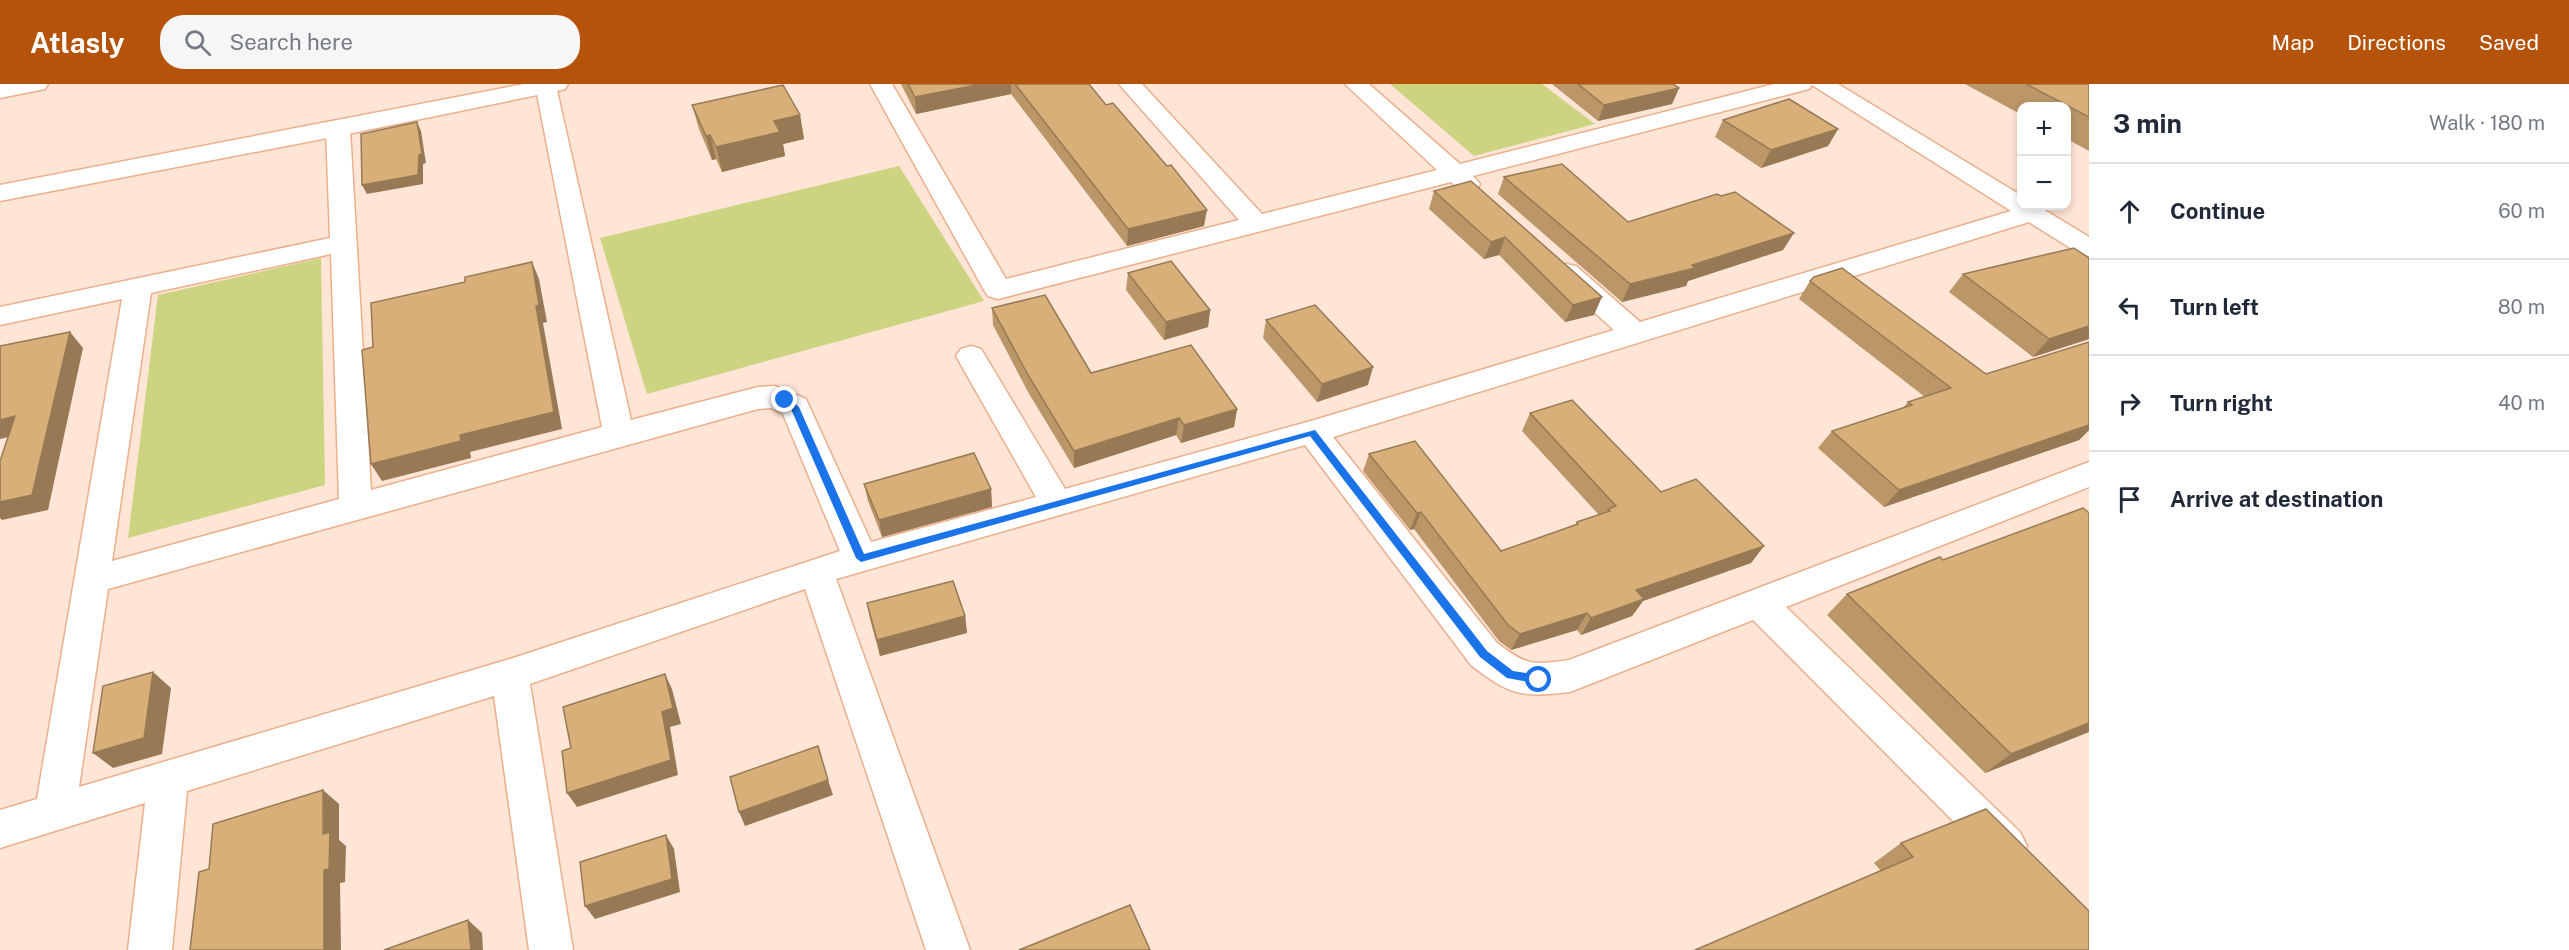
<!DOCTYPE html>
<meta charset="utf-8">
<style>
:root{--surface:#fff;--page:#f6f6f7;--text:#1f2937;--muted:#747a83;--line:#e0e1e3;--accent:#b45309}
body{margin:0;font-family:"Public Sans",sans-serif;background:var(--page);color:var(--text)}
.controls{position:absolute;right:18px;top:18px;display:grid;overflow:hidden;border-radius:12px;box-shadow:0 3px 9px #0003}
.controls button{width:54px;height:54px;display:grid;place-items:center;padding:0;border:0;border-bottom:2px solid var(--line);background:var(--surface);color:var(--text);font:30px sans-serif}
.stop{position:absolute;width:18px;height:18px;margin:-14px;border:4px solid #1a73e8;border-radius:50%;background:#fff}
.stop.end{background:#1a73e8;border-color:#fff;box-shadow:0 2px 6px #0008}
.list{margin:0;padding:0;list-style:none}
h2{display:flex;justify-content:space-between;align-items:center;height:78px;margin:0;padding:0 24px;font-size:26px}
h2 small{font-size:20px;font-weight:400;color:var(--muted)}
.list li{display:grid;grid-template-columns:39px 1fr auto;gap:18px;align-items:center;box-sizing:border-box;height:96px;padding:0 24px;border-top:2px solid var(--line)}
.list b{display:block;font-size:22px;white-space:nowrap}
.list em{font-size:20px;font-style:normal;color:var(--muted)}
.icon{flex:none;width:33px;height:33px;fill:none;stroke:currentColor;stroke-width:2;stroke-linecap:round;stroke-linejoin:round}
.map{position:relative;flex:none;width:2089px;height:866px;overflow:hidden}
header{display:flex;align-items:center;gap:36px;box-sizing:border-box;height:84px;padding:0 30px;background:var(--accent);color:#fff}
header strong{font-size:28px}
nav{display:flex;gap:33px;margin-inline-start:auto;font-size:21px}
.search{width:420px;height:54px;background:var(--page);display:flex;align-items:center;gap:15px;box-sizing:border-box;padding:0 21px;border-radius:24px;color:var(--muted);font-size:22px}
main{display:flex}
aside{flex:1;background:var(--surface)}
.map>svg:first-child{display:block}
</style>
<header>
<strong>Atlasly</strong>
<div class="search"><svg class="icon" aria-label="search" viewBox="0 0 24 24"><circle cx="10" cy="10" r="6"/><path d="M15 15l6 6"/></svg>Search here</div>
<nav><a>Map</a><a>Directions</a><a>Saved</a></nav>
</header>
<main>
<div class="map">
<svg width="2089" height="866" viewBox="0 0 2089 866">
<rect width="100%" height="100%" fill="#fee5d6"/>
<g fill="#ccd481">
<path d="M 1390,0 L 1542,0 L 1595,40 L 1474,72 Z"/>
<path d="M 899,82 L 984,217 L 647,310 L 600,154 Z"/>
<path d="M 321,174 L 325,401 L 128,454 L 158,211 Z"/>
</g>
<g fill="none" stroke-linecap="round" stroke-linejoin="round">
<defs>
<g id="minor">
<path d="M 0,0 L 48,0 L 45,5 L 0,14 Z"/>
<path d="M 535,0 L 556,2 L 631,336 L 758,303 L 775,302 L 806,315 L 871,458 L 1036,413 L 956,272 L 961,265 L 971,262 L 981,265 L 1065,405 L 1311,337 L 1614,246 L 1556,194 L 1552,188 L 1556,182 L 1566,180 L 1576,182 L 1640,238 L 2011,127 L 1812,1 L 1809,5 L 1473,92 L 1480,100 L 1477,105 C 1465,108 1460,106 1451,98 L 998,215 L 988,212 L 984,206 L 870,0 L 892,0 L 1006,195 L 1239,136 L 1119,0 L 1142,0 L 1262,130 L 1437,86 L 1345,0 L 1369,0 L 1460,80 L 1774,0 L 1838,0 L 2022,112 L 2022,122 L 2038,122 L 2089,153 L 2089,172 L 2080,170 L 2029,138 L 1333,353 L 1497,559 C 1527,582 1532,581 1569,576 L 2089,378 L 2089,403 L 1786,523 L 2020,748 L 2027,762 L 2020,776 L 2006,782 L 1992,776 L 1753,536 L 1570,608 C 1522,614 1509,611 1471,581 L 1305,361 L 836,495 L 970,866 L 926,866 L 805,505 L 530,600 L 573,866 L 529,866 L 494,612 L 187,707 L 172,866 L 128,866 L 145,719 L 0,764 L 0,726 L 37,715 L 122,215 L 0,241 L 0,223 L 330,154 L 326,45 L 330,40 L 346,40 L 350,45 L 371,406 L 602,343 ZM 331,170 L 339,415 L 112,477 L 151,209 ZM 771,324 L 783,330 L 840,467 L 510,575 L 79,703 L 108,505 L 758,325 Z"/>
</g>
<path id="tertiary" d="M 524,0 L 568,0 L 565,5 L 557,7 L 338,52 L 0,117 L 0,101 Z"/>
</defs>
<use href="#minor" stroke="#ebaf8b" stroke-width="3"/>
<use href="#tertiary" stroke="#ebaf8b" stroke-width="3"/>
<use href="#minor" fill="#fff" fill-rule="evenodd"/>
<use href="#tertiary" fill="#fff" fill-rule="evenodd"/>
</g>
<g fill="#ba9668">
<path d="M 901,0 L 1089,0 L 1204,142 L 1127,162 L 1011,10 L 916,30 Z"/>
<path d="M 1552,0 L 1673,0 L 1679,4 L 1672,20 L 1598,37 Z"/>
<path d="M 1965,0 L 2089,0 L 2089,67 L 2067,55 L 2067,22 L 2022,22 L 2022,31 Z"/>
<path d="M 692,21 L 800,31 L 804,55 L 783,60 L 785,72 L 722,88 L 716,75 L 712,76 L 699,45 Z"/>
<path d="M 1723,36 L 1838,45 L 1828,62 L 1761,84 L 1715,53 Z"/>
<path d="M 1504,93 L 1628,138 L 1783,166 L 1688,197 L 1686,202 L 1622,218 L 1498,110 Z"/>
<path d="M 1471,97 L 1594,231 L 1565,238 L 1499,171 L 1484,175 L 1429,125 L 1434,107 Z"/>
<path d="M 2089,174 L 2089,255 L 2033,273 L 1949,208 L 1963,190 Z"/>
<path d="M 1128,189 L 1210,226 L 1208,243 L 1164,256 L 1126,206 Z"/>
<path d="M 1810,197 L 1986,290 L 2089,346 L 2079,356 L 1884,423 L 1818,364 L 1832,347 L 1903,324 L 1908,318 L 1925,313 L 1799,215 Z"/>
<path d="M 992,224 L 1091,289 L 1237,325 L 1234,343 L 1181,359 L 1176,351 L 1074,384 L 1028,308 L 993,241 Z"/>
<path d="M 1266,236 L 1368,301 L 1317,318 L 1263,254 Z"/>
<path d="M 1530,329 L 1661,408 L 1764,462 L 1751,479 L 1643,517 L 1632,532 L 1581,551 L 1577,546 L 1511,566 L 1499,557 L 1414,445 L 1410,446 L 1363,387 L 1369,370 L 1501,467 L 1575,441 L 1577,438 L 1599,431 L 1522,347 Z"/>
<path d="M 864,400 L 991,405 L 992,423 L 882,453 L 868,417 Z"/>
<path d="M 2089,429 L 2089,648 L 1985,689 L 1827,531 L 1847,510 L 1943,476 Z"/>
<path d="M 867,519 L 965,532 L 967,549 L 880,572 L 870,535 Z"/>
<path d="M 1901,759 L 2089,827 L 1881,787 L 1874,779 Z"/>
</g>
<g fill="#977a55">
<path d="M 982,0 L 1011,0 L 1011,10 L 916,30 L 915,13 Z"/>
<path d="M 1679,4 L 1672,20 L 1598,37 L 1604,21 Z"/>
<path d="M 800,31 L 804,55 L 783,60 L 785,72 L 722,88 L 716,63 L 774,37 Z"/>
<path d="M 417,38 L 421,47 L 426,79 L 423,80 L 423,100 L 367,110 L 362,101 Z"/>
<path d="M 1838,45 L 1828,62 L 1761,84 L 1771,66 Z"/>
<path d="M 710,51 L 716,75 L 712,76 L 706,52 Z"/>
<path d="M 1207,126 L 1204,142 L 1127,162 L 1128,145 Z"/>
<path d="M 1794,149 L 1783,166 L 1688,197 L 1686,202 L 1622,218 L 1630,200 Z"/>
<path d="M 1505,153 L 1499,171 L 1484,175 L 1491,158 Z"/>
<path d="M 532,178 L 539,195 L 547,238 L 543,239 L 562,345 L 470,368 L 471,374 L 382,397 L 371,380 L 460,351 L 536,222 Z"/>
<path d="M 1602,213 L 1594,231 L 1565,238 L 1573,221 Z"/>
<path d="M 1210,226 L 1208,243 L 1164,256 L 1166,238 Z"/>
<path d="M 2089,242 L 2089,255 L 2033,273 L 2049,255 Z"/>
<path d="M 70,248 L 83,264 L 48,426 L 2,436 L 0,434 L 0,418 Z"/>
<path d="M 1373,283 L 1368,301 L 1317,318 L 1322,300 Z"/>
<path d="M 1237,325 L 1234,343 L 1181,359 L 1184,341 Z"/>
<path d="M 15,332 L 30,348 L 0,355 L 0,336 Z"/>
<path d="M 1179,334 L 1176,351 L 1074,384 L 1074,367 Z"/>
<path d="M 2089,336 L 2089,346 L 2079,356 L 1884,423 L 1899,406 Z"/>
<path d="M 991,405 L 992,423 L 882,453 L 879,436 Z"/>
<path d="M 1421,428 L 1414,445 L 1410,446 L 1417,429 Z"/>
<path d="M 1764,462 L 1751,479 L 1643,517 L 1632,532 L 1581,551 L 1591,534 L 1636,506 Z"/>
<path d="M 1587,529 L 1577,546 L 1511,566 L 1520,550 Z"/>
<path d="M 965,532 L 967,549 L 880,572 L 877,556 Z"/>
<path d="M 153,588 L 171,604 L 162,670 L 113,684 L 93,669 Z"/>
<path d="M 665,590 L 672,605 L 681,640 L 670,643 L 678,691 L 577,723 L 567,709 Z"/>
<path d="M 2089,639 L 2089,648 L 1985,689 L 2011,670 Z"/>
<path d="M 828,696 L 833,711 L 745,742 L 739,728 Z"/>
<path d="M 323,706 L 339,720 L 339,756 L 346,762 L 345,798 L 340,799 L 341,866 L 324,866 Z"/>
<path d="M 666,751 L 674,765 L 680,808 L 595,835 L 585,822 Z"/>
<path d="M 468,836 L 482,849 L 483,866 L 471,866 Z"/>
</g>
<g fill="#d8ae79" stroke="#977a55" stroke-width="1.5">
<path d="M 908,0 L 982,0 L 915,13 Z"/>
<path d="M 1015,0 L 1089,0 L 1106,21 L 1113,19 L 1167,82 L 1171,81 L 1207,126 L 1128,145 Z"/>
<path d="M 1578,0 L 1673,0 L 1679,4 L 1604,21 Z"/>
<path d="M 2026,0 L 2089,0 L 2089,33 Z"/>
<path d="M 783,1 L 800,31 L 774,37 L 780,48 L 716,63 L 710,51 L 706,52 L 692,21 Z"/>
<path d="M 1789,15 L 1838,45 L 1771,66 L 1723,36 Z"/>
<path d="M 417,38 L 422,70 L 419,71 L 418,91 L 362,101 L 361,50 Z"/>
<path d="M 1562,80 L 1628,138 L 1717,110 L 1721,112 L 1735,108 L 1794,149 L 1692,181 L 1695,184 L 1630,200 L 1504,93 Z"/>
<path d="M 1471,97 L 1602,213 L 1573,221 L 1505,153 L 1491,158 L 1434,107 Z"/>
<path d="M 2074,164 L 2089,174 L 2089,242 L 2049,255 L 1963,190 Z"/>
<path d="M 1171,177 L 1210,226 L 1166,238 L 1128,189 Z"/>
<path d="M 532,178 L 539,221 L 536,222 L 554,328 L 460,351 L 461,357 L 371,380 L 362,266 L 373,263 L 371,219 L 465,198 L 465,193 Z"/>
<path d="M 1842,184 L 1986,290 L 2089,258 L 2089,341 L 1899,406 L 1832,347 L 1912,321 L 1908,318 L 1951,304 L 1810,197 L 1814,193 Z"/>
<path d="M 1045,211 L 1091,289 L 1191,261 L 1237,325 L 1184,341 L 1179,334 L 1074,367 L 1028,291 L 992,224 Z"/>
<path d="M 1315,221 L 1373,283 L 1322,300 L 1266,236 Z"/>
<path d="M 70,248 L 32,411 L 0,418 L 0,377 L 15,332 L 0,336 L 0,262 Z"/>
<path d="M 1572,316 L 1661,408 L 1696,395 L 1764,462 L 1636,506 L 1644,515 L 1591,534 L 1587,529 L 1520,550 L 1508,541 L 1421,428 L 1417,429 L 1369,370 L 1415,357 L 1501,467 L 1578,440 L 1577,438 L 1610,427 L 1608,425 L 1616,422 L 1530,329 Z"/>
<path d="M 974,369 L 991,405 L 879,436 L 864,400 Z"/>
<path d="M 2083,424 L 2089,429 L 2089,639 L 2011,670 L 1847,510 L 1940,473 L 1943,476 Z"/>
<path d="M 953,497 L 965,532 L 877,556 L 867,519 Z"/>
<path d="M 153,588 L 144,654 L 93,669 L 103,602 Z"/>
<path d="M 665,590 L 673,624 L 662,628 L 671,676 L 567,709 L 562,667 L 571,664 L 563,623 Z"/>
<path d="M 818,662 L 828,696 L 739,728 L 730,693 Z"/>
<path d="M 323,706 L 323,750 L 330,748 L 329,785 L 324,786 L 324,866 L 190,866 L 199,788 L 209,785 L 213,740 Z"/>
<path d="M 1986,725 L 2089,827 L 2089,866 L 1695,866 L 1913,773 L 1901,759 Z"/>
<path d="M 666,751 L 672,795 L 585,822 L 580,778 Z"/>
<path d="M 1130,821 L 1150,866 L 1019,866 Z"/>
<path d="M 468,836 L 471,866 L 384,866 Z"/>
</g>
<path fill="#1a73e8" d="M 782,314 L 789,314 L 799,323 L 864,470 L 1315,346 L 1487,567 L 1513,587 L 1539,591 L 1545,596 L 1539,600 L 1507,594 L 1480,573 L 1310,352 L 861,478 L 856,474 L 791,325 L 782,319 Z"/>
</svg>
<div class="controls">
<button>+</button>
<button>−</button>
</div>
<div class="stop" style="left:1539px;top:596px"></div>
<div class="stop end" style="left:785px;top:316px"></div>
</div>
<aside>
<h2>3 min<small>Walk · 180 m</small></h2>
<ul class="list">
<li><svg class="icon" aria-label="ahead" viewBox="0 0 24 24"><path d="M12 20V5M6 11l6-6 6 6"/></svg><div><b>Continue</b></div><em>60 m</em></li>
<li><svg class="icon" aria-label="left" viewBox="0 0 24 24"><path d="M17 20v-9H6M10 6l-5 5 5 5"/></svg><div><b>Turn left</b></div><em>80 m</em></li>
<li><svg class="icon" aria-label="right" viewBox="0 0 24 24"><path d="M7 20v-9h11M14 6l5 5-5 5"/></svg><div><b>Turn right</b></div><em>40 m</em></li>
<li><svg class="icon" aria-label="arrive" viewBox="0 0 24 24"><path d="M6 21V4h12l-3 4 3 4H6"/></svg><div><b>Arrive at destination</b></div></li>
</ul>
</aside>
</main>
